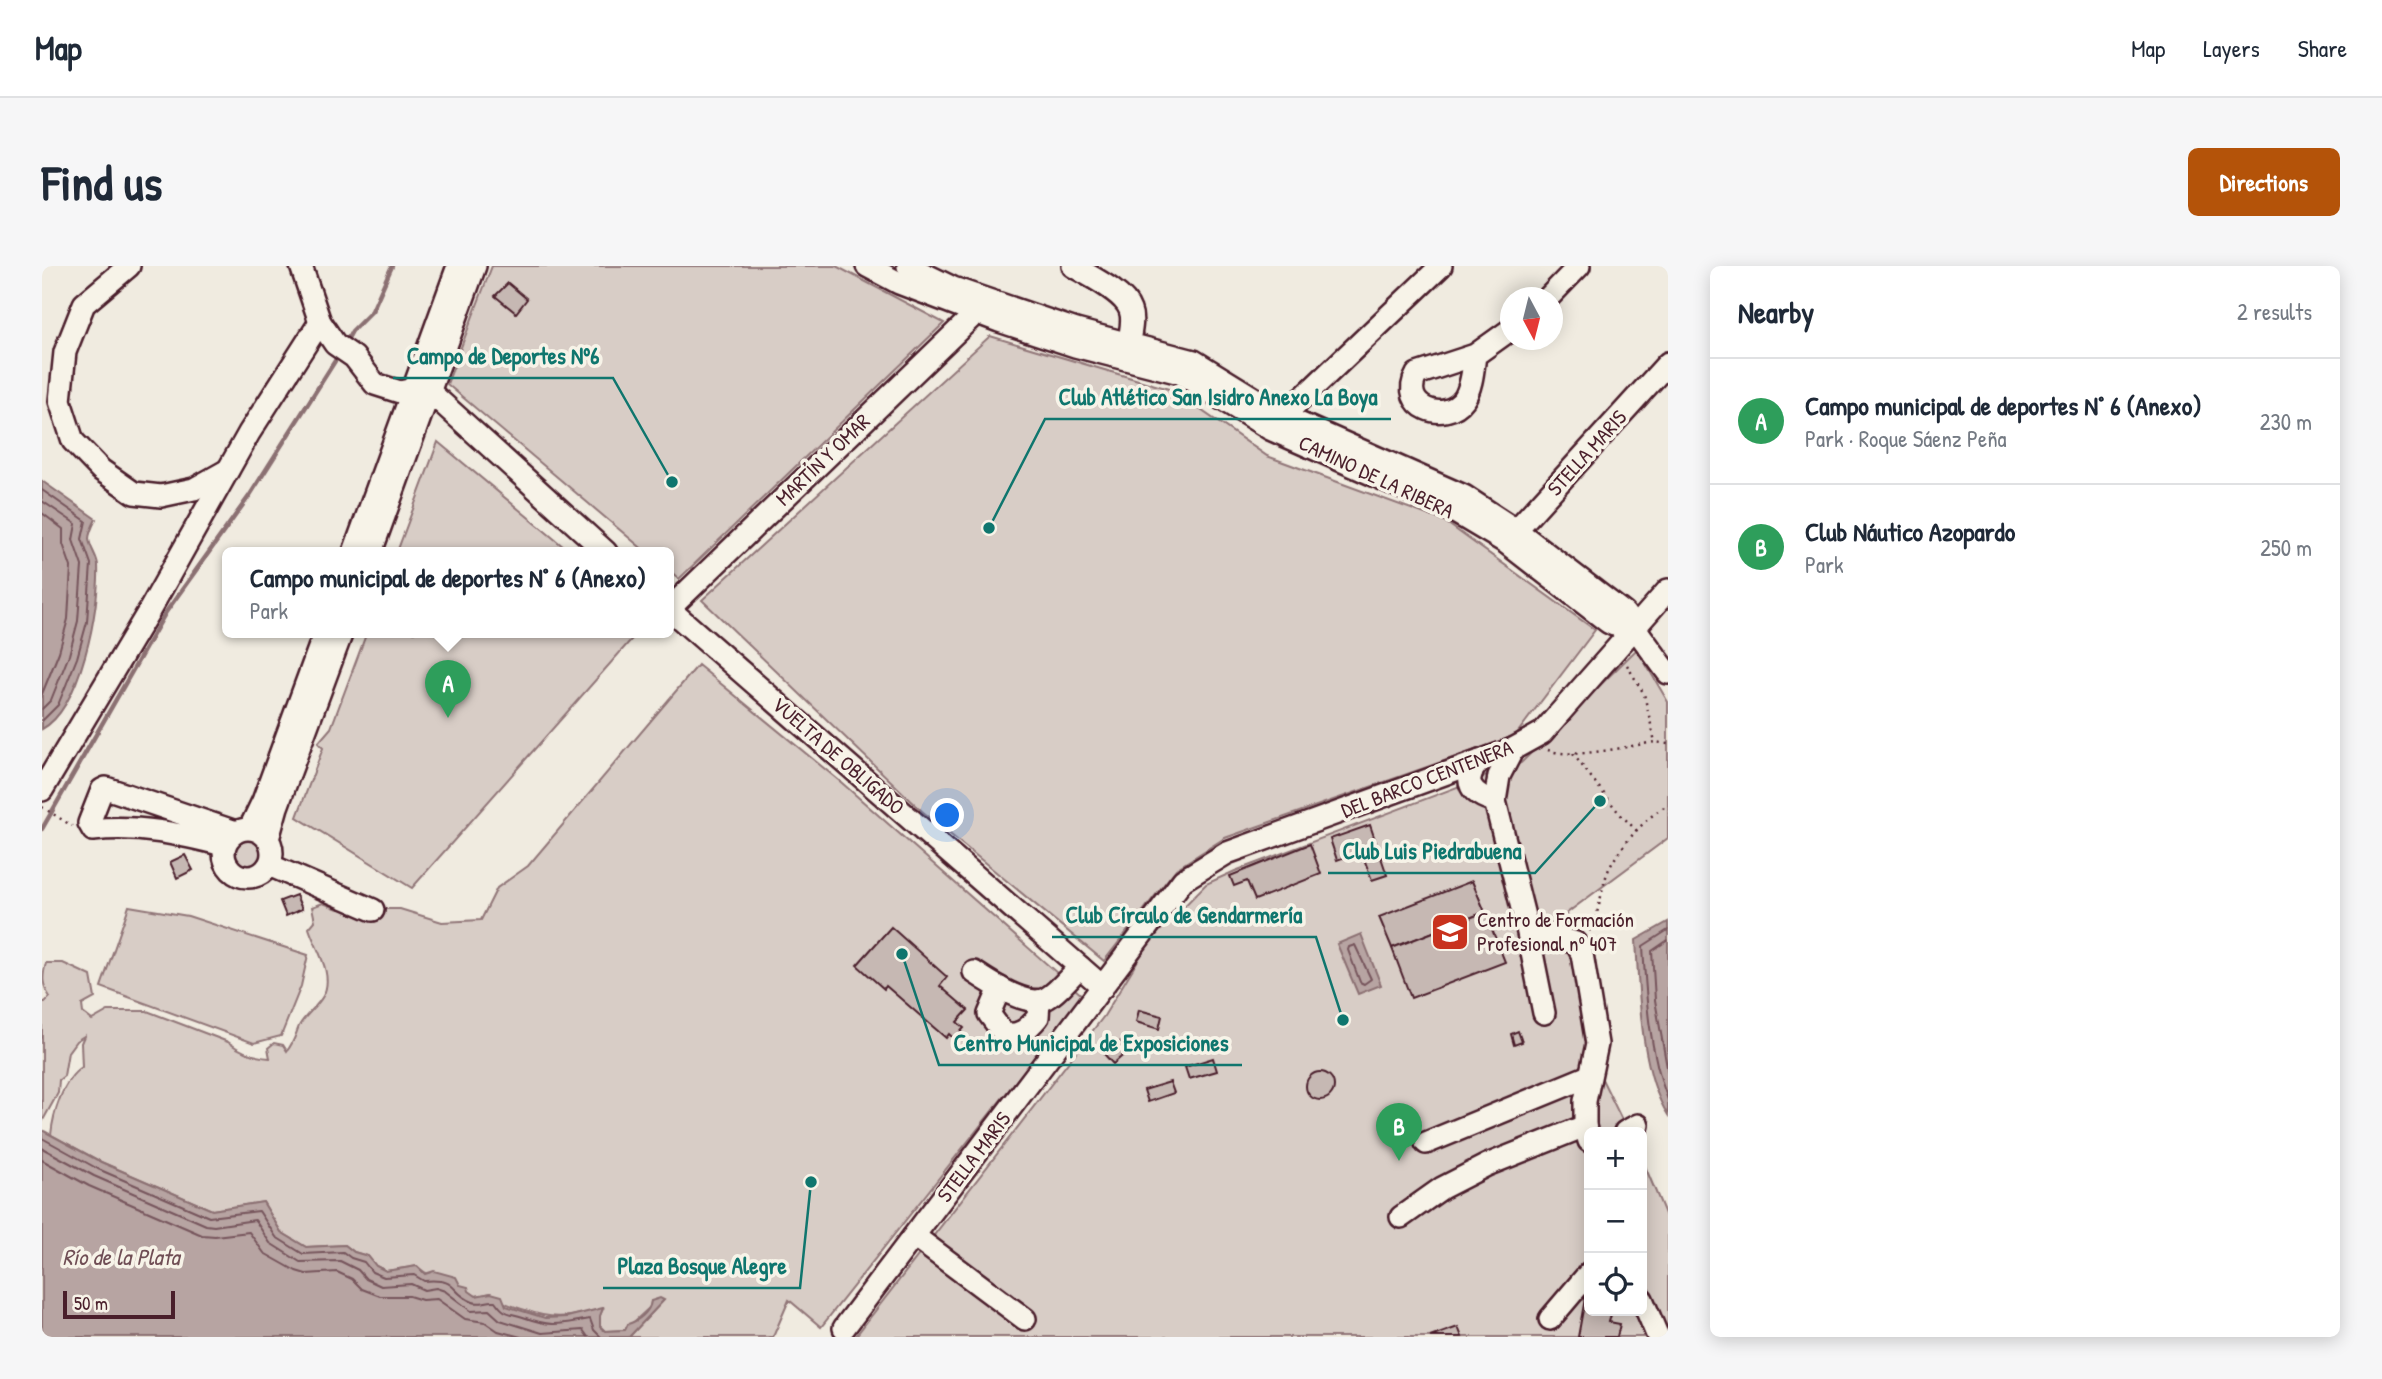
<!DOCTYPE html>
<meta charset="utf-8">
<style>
:root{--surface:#fff;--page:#f6f6f7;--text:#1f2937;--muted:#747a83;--line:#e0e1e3;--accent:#b45309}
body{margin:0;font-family:"Patrick Hand",sans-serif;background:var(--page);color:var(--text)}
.controls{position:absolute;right:21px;bottom:21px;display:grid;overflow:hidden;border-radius:10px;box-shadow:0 4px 18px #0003}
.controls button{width:63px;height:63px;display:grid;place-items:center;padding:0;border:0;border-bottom:2px solid var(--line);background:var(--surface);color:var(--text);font:35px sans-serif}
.compass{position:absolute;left:1458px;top:21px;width:63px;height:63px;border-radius:50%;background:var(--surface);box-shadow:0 4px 18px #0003;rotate:173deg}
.scale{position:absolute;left:21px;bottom:18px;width:112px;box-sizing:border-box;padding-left:7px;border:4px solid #4a1f2b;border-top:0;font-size:19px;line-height:24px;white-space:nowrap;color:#4a1f2b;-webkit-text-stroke:5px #f7f3e8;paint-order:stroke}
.you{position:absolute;left:906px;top:550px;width:24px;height:24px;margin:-18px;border:5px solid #fff;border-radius:50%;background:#1a73e8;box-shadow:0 0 0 10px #1a73e833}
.badge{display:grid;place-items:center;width:46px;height:46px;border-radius:50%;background:var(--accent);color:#fff;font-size:23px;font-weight:700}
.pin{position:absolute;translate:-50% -58px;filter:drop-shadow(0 2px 4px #0008)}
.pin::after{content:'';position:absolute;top:37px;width:24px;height:21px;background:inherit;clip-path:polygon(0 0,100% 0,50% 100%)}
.popup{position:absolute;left:180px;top:281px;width:452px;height:91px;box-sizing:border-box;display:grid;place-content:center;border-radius:10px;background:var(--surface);filter:drop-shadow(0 2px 5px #0005);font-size:23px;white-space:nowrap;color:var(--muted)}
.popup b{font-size:26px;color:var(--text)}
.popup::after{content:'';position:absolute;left:50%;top:100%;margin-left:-14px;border:14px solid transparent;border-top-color:var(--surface)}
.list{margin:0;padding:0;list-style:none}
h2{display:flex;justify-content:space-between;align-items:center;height:91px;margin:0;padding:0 28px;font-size:30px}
h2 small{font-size:23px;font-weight:400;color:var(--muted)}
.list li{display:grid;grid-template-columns:46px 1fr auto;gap:21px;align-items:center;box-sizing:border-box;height:126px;padding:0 28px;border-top:2px solid var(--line)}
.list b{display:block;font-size:26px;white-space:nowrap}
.list p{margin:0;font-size:23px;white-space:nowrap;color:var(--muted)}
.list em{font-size:23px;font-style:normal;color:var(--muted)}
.icon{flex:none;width:38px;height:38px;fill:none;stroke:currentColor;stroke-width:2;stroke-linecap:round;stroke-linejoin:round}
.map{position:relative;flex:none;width:1626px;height:1071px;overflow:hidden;border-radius:10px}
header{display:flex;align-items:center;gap:42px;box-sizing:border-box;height:98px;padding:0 35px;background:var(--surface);border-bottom:2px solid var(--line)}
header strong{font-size:33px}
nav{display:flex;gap:38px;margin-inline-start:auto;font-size:24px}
.intro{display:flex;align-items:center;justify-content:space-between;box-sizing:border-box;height:168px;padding:0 42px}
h1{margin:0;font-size:49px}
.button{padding:18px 32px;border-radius:10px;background:var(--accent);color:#fff;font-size:24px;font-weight:700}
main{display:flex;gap:42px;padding:0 42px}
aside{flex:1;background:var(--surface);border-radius:10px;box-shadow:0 4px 18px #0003}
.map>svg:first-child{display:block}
</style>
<header>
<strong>Map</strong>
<nav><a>Map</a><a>Layers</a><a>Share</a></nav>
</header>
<div class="intro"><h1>Find us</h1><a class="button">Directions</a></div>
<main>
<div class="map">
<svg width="1626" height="1071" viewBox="0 0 1626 1071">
<rect width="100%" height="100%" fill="#f0ebe0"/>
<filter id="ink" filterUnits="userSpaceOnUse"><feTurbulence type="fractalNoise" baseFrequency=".0143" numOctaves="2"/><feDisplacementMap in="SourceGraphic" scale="14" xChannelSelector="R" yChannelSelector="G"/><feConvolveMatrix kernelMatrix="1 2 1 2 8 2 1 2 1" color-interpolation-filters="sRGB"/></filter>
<g filter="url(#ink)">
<g fill="#d8cdc6" stroke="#917678" stroke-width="2">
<path d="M 450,0 L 794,0 L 902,57 L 637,313 L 627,304 L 626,286 L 604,286 L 405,118 Z"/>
<path d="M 948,70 L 1130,124 L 1225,190 L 1402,255 L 1553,364 L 1473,470 L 1183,572 L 1134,603 L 1062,695 L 880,545 L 660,334 Z"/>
<path d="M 396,176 L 528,286 L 355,286 Z"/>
<path d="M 325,366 L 596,366 L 370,622 L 255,551 L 281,482 L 276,477 L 289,462 Z"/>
<path d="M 1595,383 L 1626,436 L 1626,572 L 1525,647 L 1552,797 L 1586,866 L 1547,866 L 1547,1045 L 1600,1045 L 1600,893 L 1626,955 L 1626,1071 L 813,1071 L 1062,750 L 1107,676 L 1164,618 L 1193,605 L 1479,497 Z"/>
<path d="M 656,399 L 800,517 L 1041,730 L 779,1061 L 747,1034 L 731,1071 L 587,1071 L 621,1035 L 609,1035 L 608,1041 L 583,1064 L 563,1065 L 558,1060 L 558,1049 L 561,1043 C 528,1050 516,1056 483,1044 C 467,1039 462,1038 449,1027 L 434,1030 C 416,1017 391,1016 375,1000 L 344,1005 L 334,1000 L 326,990 L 312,986 L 303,979 L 264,981 L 239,966 L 221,936 L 170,944 L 59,896 L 9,869 C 11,848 21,813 40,801 L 39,777 L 42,770 L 34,775 L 26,786 L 22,810 L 17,814 L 16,827 L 0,856 L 0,736 L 3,736 L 8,731 C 0,719 0,711 4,697 L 21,697 L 49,710 L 53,732 L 40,739 L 41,747 L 50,754 L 66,745 L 105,745 L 186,776 C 199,786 211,791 228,792 L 226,782 L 232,777 L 241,779 L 245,785 C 252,776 253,770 257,760 C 263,749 275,741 281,730 C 293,708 273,682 267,662 L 273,655 L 270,641 L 281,637 L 296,643 L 358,643 L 400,656 L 439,654 L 455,622 L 486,600 Z"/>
<circle cx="205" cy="585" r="15"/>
<path d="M 87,640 L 146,650 L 266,689 L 259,720 L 239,770 L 212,777 L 59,721 Z"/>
</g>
<g fill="#b7a4a2" stroke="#8b6f72" stroke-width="2">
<path d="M 0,215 L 54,253 C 51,259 47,267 47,273 C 48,282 55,290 56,299 C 58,341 39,442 0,463 Z"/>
<path d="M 1626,656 L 1626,849 C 1598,806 1597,724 1594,674 Z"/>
<path d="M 1319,668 L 1339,719 L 1316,728 L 1295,678 Z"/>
<path d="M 0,864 L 59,896 L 170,944 L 221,936 L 239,966 L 264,981 L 303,979 L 312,986 L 326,990 L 334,1000 L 344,1005 L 375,1000 L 383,1008 L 392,1005 L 414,1011 L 418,1019 L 426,1021 L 427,1025 L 434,1030 L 449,1027 L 460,1030 L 464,1040 L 503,1052 L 525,1051 L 561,1042 L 558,1050 L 558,1061 L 563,1065 L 583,1064 L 586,1058 C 596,1055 608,1046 609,1035 L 618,1032 L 622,1034 L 587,1071 L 0,1071 Z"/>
</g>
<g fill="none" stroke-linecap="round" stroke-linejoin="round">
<g stroke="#76545b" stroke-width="2">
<path d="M 0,224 L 44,255 L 40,273 L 49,298 L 45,356 L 35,392 L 16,439 L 0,455"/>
<path d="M 0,235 L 34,258 L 31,274 L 40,300 L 36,355 L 27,389 L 9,434 L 0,443"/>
<path d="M 0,247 L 21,263 L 21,278 L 29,301 L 26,353 L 17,386 L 0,428"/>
<path d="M 1626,664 L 1601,680 C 1604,732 1607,785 1626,834"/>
<path d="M 1626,674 L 1610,685 L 1613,734 L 1626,807"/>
<path d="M 1313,679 L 1329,713 L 1322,718 L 1318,716 L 1306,684 L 1307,681 Z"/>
<path d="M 0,872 L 56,903 L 167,951 L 217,945 L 234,971 L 261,988 L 301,986 L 309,992 L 322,996 L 330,1006 L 342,1011 L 372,1009 L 382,1015 C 418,1012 406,1026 431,1036 C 438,1039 446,1034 453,1035 C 463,1049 465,1046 481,1051 C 512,1062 517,1058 548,1053 L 552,1064 L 559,1071"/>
<path d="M 0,882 L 52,910 L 164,959 L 172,960 L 213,954 L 228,977 L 258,996 L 298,995 L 316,1004 L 324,1013 L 339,1020 L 369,1018 L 382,1024 L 394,1022 L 403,1025 L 429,1045 L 447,1044 L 458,1054 L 500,1067 L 541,1064 L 546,1071"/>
<path d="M 0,894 L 47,920 L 160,969 L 173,970 L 207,966 L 222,987 L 254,1005 L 264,1008 L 295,1006 L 310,1013 L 320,1023 L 338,1030 L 367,1030 L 380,1034 L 395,1033 L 423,1053 L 443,1056 L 456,1065 L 479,1071"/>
</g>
<g stroke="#8b6f72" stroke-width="4.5">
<path d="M 304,76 L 310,65 L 330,45 L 350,0"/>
<path d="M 0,563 L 124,346 L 208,229 L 298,87"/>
</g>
</g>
<g fill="#c6b8b3" stroke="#4a1f2b" stroke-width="2">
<path d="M 466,17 L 485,33 L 474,47 L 453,30 Z"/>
<path d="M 1328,559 L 1345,609 L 1330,614 L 1319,585 L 1295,594 L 1288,573 Z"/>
<path d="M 1268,578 L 1279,608 L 1213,634 L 1205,615 L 1192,620 L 1188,610 Z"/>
<path d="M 143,589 L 151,604 L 135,612 L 128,596 Z"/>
<path d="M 1430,615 L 1443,646 L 1350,682 L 1337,651 Z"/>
<path d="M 254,629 L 260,643 L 244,650 L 238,635 Z"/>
<path d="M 1443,646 L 1463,696 L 1369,732 L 1350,682 Z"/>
<path d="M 849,661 L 905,711 L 898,720 L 926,744 L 915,756 L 922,762 L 912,773 L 907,768 L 904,772 L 844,720 L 842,723 L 815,699 Z"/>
<path d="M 1097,744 L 1120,750 L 1117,763 L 1094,756 Z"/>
<path d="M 1476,765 L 1480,776 L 1472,779 L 1469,768 Z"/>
<path d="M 1085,770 L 1093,779 L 1071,798 L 1063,789 Z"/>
<path d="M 1171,792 L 1175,805 L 1147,813 L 1143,801 Z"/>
<circle cx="1278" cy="820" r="14"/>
<path d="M 1128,816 L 1132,827 L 1106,836 L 1102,824 Z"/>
<path d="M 1544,1027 L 1547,1027 L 1547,1045 L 1570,1045 L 1567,1056 L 1578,1058 L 1575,1071 L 1536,1071 Z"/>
<path d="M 1416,1061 L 1420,1071 L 1388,1071 Z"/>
</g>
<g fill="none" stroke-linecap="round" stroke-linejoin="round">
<defs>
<g id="minor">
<path d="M 87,0 L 42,38 L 23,86 L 18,135 L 31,175 L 59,204 L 92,227 L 119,230 L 152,223 L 186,204"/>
<path d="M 259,0 L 278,56 L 293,78 L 312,91 L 333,118 L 358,126 L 372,123 L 388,126 L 564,286"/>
<path d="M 825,0 L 857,17 L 957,55 L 1033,80 L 1138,107 L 1228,163 L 1406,242 L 1463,276 L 1566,356 L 1572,359 L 1591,362"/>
<path d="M 866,0 L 911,22 L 1034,64 L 1152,95 L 1241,150 L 1422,230 L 1474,264 L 1582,347 L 1626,407"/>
<path d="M 1031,0 C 1047,10 1082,26 1088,44 C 1092,54 1088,66 1087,77"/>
<path d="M 1506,32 L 1537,0"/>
<path d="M 1433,89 C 1431,103 1430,121 1422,133 C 1403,159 1356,141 1375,108 L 1433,89 L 1468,64"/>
<path d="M 1233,158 L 1399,0"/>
<path d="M 1465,274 L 1626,97"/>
<path d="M 312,286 L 416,0"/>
<path d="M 329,286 L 433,0"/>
<path d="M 626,342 L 1061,721"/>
<path d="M 627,343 L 935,46"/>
<path d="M 1471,483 L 1457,510 L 1453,535 L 1485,662 L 1502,747"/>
<path d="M 1438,495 C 1418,515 1430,529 1453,535"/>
<path d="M 0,524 L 107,345 L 207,167 L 278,56"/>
<path d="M 208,562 L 221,535 L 283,366"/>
<circle cx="206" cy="587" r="24"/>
<path d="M 226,573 L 235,541 L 300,366"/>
<path d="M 182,579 C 139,568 96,559 51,564 L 47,557 L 60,524 L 64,522 L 194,566"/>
<path d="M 227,599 L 331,644"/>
<path d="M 1485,662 L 1534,677 L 1540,688 L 1555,778 L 1543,835 L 1543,860 L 1547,875"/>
<path d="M 932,706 C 947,716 987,743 1005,732 C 1017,725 1028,710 1038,701"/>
<path d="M 958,722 L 947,748 L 962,768 C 978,770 986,763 996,751 L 997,735"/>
<path d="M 1583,866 L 1596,859"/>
<path d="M 1384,877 L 1547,810"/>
<path d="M 1359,951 L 1400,922 L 1445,899 L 1543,860"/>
<path d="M 872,970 L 983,1053"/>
<path d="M 1600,1033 L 1616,1071"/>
<path d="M 1508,1053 L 1547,1007"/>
<path d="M 802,1062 L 1141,614 L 1185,587 L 1471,483 L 1500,467 L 1626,324"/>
</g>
</defs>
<use href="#minor" stroke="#4a1f2b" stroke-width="26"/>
<g stroke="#4a1f2b" stroke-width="2.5" stroke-dasharray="2 5" stroke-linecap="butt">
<path d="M 1585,399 L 1602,428 L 1613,476"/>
<path d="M 1506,484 C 1531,494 1586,480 1613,476 L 1626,478"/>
<path d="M 1531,488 L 1577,547 L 1595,565"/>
<path d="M 0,541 L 30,560"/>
<path d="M 1547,665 C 1559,646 1558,623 1567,603 C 1577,582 1605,549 1626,539"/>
</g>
<use href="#minor" stroke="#f7f3e8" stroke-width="21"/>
</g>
</g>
<defs>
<symbol id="school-square" viewBox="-11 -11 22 22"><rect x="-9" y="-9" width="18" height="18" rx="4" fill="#c8321e" stroke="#f7f3e8"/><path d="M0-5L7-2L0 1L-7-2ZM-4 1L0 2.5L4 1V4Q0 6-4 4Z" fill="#fff"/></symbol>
</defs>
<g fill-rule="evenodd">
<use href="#school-square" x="1386" y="644" width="44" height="44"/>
</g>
<g text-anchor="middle" stroke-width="7" stroke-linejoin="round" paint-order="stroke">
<g font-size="21" fill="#4a1f2b" stroke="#f7f3e8">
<text transform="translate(1545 187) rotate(-48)" y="7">STELLA MARIS</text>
<text transform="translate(781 194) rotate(-44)" y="7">MARTÍN Y OMAR</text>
<text transform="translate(1334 211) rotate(25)" y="7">CAMINO DE LA RIBERA</text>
<text transform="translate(796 490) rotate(41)" y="7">VUELTA DE OBLIGADO</text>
<text transform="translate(1385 513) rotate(-21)" y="7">DEL BARCO CENTENERA</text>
<text transform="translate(932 891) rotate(-53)" y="7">STELLA MARIS</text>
</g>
<g font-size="21" fill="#4a1f2b" stroke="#f7f3e8" text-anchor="start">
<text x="1435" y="661">Centro de Formación<tspan x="1435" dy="24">Profesional nº 407</tspan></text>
</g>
<g font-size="23" font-style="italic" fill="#704e55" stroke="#f7f3e8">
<text x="79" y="999">Río de la Plata</text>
</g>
</g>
<path fill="none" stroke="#0f766e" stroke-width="2.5" d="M630 216L571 112H351M947 262L1003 153H1349M1558 535L1493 607H1286M1301 754L1274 671H1010M860 688L897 799H1200M769 916L758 1022H561"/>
<g fill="#0f766e" stroke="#f7f3e8" stroke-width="2.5">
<circle cx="630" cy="216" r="7"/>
<circle cx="947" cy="262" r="7"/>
<circle cx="1558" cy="535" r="7"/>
<circle cx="1301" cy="754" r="7"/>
<circle cx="860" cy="688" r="7"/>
<circle cx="769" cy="916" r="7"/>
</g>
<g font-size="23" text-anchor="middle" font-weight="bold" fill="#0f766e" stroke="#f7f3e8" stroke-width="7" stroke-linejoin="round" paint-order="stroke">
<text x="461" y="98">Campo de Deportes Nº6</text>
<text x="1176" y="139">Club Atlético San Isidro Anexo La Boya</text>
<text x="1390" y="593">Club Luis Piedrabuena</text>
<text x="1142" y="657">Club Círculo de Gendarmería</text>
<text x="1049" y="785">Centro Municipal de Exposiciones</text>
<text x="660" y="1008">Plaza Bosque Alegre</text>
</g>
</svg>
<div class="controls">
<button>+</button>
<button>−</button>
<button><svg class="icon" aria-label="locate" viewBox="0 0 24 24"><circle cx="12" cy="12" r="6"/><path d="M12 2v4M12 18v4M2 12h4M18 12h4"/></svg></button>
</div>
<svg class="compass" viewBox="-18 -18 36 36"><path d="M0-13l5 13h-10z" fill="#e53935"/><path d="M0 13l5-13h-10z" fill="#747a83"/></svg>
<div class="scale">50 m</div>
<div class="you"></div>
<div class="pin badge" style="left:406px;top:452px;background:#2e9e5b">A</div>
<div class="popup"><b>Campo municipal de deportes N° 6 (Anexo)</b>Park</div>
<div class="pin badge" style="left:1357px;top:895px;background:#2e9e5b">B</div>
</div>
<aside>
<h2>Nearby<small>2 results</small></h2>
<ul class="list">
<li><span class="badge" style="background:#2e9e5b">A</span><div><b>Campo municipal de deportes N° 6 (Anexo)</b><p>Park · Roque Sáenz Peña</p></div><em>230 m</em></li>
<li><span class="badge" style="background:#2e9e5b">B</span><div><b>Club Náutico Azopardo</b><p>Park</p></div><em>250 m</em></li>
</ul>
</aside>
</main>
